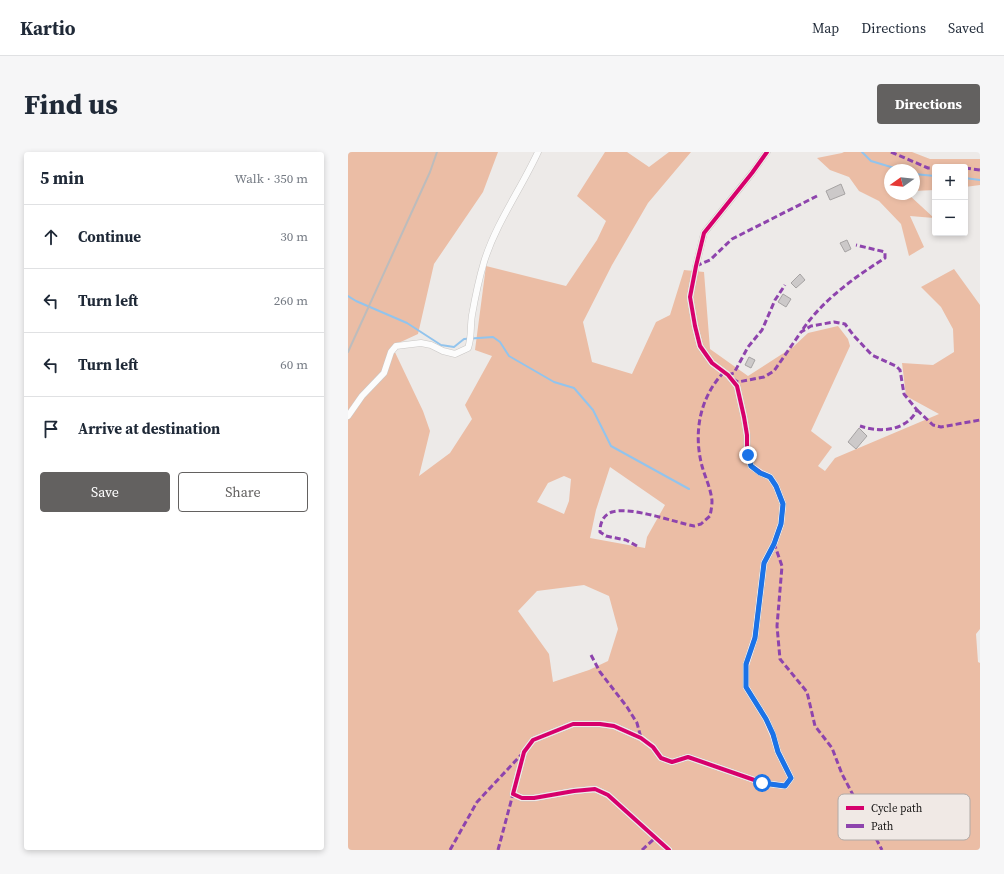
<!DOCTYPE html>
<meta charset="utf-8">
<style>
:root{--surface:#fff;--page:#f6f6f7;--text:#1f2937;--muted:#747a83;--line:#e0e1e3;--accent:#636160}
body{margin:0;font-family:"Source Serif 4",serif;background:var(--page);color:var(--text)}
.controls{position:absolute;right:12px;top:12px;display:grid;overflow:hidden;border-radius:4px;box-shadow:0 2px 6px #0003}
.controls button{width:36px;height:36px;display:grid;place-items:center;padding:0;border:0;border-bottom:1px solid var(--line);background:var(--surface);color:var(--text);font:20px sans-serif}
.compass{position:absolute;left:536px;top:12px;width:36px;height:36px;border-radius:50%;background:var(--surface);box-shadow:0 2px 6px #0003;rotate:255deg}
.stop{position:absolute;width:12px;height:12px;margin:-9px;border:3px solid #1a73e8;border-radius:50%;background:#fff}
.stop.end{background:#1a73e8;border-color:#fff;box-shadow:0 1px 4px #0008}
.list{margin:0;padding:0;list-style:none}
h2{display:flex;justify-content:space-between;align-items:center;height:52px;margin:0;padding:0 16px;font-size:17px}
h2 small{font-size:13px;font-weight:400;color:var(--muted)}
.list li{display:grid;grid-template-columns:26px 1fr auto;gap:12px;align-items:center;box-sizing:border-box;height:64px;padding:0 16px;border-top:1px solid var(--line)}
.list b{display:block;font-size:15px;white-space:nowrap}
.list em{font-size:13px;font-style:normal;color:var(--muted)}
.actions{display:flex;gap:8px;padding:12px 16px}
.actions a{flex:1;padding:9px 0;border:1px solid var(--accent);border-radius:4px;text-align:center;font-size:14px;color:var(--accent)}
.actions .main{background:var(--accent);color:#fff}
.icon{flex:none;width:22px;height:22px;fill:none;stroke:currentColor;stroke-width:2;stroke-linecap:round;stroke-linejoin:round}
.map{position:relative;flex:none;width:632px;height:698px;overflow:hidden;border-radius:4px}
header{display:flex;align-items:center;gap:24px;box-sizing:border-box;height:56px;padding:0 20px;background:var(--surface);border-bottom:1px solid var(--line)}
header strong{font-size:19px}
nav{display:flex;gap:22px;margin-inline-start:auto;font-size:14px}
.intro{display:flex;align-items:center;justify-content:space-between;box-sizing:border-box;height:96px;padding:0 24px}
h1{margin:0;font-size:28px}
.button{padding:10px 18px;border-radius:4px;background:var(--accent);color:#fff;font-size:14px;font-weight:700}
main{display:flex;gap:24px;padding:0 24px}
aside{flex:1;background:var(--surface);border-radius:4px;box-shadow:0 2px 6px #0003}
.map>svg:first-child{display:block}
</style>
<header>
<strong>Kartio</strong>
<nav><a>Map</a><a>Directions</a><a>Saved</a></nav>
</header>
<div class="intro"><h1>Find us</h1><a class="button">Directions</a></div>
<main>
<aside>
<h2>5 min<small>Walk · 350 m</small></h2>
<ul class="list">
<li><svg class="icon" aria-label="ahead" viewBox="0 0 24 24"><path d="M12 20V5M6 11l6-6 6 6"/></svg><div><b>Continue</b></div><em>30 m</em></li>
<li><svg class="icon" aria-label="left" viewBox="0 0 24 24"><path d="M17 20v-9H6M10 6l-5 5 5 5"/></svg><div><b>Turn left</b></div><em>260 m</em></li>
<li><svg class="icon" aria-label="left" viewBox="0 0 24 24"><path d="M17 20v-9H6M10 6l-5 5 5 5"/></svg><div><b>Turn left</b></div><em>60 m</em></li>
<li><svg class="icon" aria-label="arrive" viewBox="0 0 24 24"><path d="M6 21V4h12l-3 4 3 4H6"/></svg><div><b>Arrive at destination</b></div></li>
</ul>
<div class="actions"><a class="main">Save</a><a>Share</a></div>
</aside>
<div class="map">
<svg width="632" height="698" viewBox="0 0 632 698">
<rect width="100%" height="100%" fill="#edeae8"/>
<g fill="#ebbda5" fill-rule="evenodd">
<path d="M 0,0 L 150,0 L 135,40 L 86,112 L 70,182 L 44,194 L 75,259 L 82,279 L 71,324 L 102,301 L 124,267 L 117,253 L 144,204 L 127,198 L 138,114 L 218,134 L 249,88 L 258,69 L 229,44 L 257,0 L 279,0 L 301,15 L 321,0 L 343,0 L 300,51 L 264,113 L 235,170 L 244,210 L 284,222 L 308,170 L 322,163 L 336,118 L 356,120 L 362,197 L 400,224 L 445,195 L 460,181 L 490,174 L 500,187 L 502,194 L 463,279 L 484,295 L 470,314 L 477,319 L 487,306 L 591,262 L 558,244 L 554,211 L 585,213 L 606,200 L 605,177 L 593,155 L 573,135 L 606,117 L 632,153 L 632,477 L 628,482 L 630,510 L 632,511 L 632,698 L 0,698 ZM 262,315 L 317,353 L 299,385 L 297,396 L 242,386 L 248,358 ZM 216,324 L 223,327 L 221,349 L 216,362 L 189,350 L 200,331 ZM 236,433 L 261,444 L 270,477 L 260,509 L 241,518 L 205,530 L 201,502 L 170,459 L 189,439 Z"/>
<path d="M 496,0 L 564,0 L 582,7 L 632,7 L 632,33 L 617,35 L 617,15 L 587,15 L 587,38 L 566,39 L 566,18 L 542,18 L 542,42 L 560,42 L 586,66 L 562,64 L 576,95 L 561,104 L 553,72 L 531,49 L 511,39 L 501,25 L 482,18 L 469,6 L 494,1 Z"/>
</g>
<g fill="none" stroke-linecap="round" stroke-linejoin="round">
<g stroke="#92c4ed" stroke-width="2">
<path d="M 514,0 L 523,9 L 553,18"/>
<path d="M 566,22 L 587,24"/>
<path d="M 617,26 L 632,28"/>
<path d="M 0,144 L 8,149 L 59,171 L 93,193 L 106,195 L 116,187 L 145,185 L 152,190 L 161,204 L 206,230 L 226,236 L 245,258 L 263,294 L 341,337"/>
</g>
</g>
<g fill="#ccc9c9" stroke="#a6a3a3">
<path d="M 493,32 L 497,42 L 482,48 L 478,39 Z"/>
<path d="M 499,88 L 503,97 L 497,100 L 492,91 Z"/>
<path d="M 452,122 L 457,128 L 448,136 L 443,131 Z"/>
<path d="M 435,142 L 443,147 L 438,155 L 430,150 Z"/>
<path d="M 401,205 L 407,208 L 403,216 L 397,213 Z"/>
<path d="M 511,276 L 519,284 L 508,297 L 500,290 Z"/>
</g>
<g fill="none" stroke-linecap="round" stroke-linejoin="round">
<defs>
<g id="minor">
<path d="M 0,264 L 14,244 L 36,221 L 43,200 L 48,194 L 73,191 L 83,193 L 95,199 L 107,202 L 120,196 C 124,185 122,175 124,163 C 127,146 131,127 136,110 C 148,71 173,37 190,0"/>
<path d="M 321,698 L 260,643 L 247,637 L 226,639 L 186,646 L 174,646 L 165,642 L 176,600 L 185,588 L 225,572 L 252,572 L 266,574 L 293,586 L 305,595 L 313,606 L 324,610 L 340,605 L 415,631 L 437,634 L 443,626 L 430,600 L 425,583 L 418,567 L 398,535 L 398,513 L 407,485 L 416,411 L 426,392 L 433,372 L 435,352 L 428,334 L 422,325 L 413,321 L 403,314 L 399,301 L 399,283 L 396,265 L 389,234 L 380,223 L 364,211 L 352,194 L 347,174 L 342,145 L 348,114 L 356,81 L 404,21 L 419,0"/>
</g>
</defs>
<use href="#minor" stroke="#c9c7c5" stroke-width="7"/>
<use href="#minor" stroke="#fcfcfc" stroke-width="6"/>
<path stroke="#bdbcbc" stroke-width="2" d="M 0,200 L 82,20 L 89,0"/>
<g stroke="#8e44ad" stroke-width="3" stroke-dasharray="6 3" stroke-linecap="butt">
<path d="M 543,0 L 580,16 L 587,16"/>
<path d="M 617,16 L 632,18"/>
<path d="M 348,114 L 362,108 L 384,87 L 469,44"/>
<path d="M 455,177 C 476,147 507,125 537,106 L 537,100 L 508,93"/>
<path d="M 380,223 L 386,221 L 400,195 L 414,178 L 427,148 L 437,133"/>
<path d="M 385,227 L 390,230 L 416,225 L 426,219 L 453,180 L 463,174 L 486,170 L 497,172 L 506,184 L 524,203 L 548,214 L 552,218 L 556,242 L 569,258 C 558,279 533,281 512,274"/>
<path d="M 569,258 L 585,273 L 593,275 L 632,268"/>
<path d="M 426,391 L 434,414 L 429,474 L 432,507 L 459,540 L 467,574 L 484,596 L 494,622 L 534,698"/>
<path d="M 289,394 L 278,388 L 258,384 L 252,380 C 252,371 255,363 264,360 C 282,354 326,370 346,374 L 353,372 L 362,364 C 363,359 364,354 364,349 C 363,337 357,325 354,314 C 345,280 352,245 376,220"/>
<path d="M 243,503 L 252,520 L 279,555 L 289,571 L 293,586"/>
<path d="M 102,698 L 129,650 L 173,603"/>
<path d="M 150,698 L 165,642"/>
<path d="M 294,698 L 307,686"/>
</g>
<defs>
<path id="cycleway" d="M 321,698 L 260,643 L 247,637 L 226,639 L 186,646 L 174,646 L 165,642 L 176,600 L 185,588 L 225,572 L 252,572 L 266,574 L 293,586 L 305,595 L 313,606 L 324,610 L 340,605 L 415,631 L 437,634 L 443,626 L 430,600 L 425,583 L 418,567 L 398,535 L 398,513 L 407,485 L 416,411 L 426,392 L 433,372 L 435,352 L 428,334 L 422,325 L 413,321 L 403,314 L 399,301 L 399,283 L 396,265 L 389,234 L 380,223 L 364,211 L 352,194 L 347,174 L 342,145 L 348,114 L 356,81 L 404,21 L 419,0"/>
</defs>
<use href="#cycleway" stroke="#f0e9e5" stroke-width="6"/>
<use href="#cycleway" stroke="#d6006c" stroke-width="4"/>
</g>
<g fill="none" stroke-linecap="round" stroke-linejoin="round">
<path stroke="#1a73e8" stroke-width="5" d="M 400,303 L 403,314 L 412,321 L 422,325 L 428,334 L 435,352 L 433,372 L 426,392 L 416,411 L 407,486 L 398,512 L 398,535 L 418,567 L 425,582 L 430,600 L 443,626 L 437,634 L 414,631"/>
</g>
<rect x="490" y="642" width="132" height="46" rx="6" fill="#f0e9e5" stroke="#b0aaa7" stroke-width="1"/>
<rect x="498" y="654" width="18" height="4" fill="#d6006c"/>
<rect x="498" y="672" width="18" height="4" fill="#8e44ad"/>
<g font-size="11" fill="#191716">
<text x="523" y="660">Cycle path</text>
<text x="523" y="678">Path</text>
</g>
</svg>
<div class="controls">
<button>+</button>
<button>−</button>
</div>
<svg class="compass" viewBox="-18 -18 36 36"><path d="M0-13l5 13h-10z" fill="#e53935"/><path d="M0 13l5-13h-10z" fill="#747a83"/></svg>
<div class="stop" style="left:414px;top:631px"></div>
<div class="stop end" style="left:400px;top:303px"></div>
</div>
</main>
